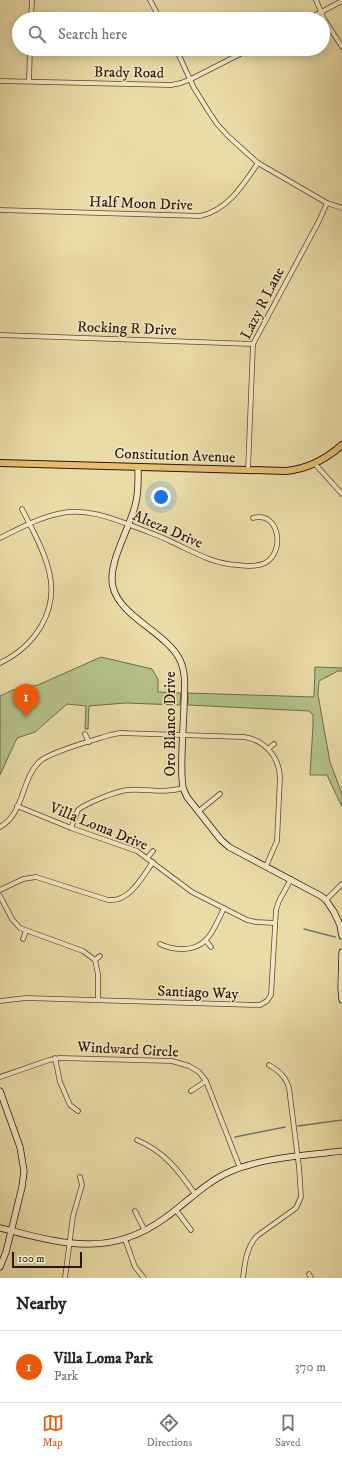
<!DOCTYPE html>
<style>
:root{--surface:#fff;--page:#f2f2f2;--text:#222;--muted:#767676;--line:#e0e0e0;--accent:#ea580c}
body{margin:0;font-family:"IM FELL DW Pica",serif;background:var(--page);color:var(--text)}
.scale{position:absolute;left:12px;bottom:10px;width:70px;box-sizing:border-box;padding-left:4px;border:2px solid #2c1609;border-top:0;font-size:11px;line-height:14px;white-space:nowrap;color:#2c1609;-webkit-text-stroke:3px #f1e8c6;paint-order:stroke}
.you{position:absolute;left:161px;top:497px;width:14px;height:14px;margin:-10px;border:3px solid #fff;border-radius:50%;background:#1a73e8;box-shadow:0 0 0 6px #1a73e833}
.badge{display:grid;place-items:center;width:26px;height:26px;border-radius:50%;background:var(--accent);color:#fff;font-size:13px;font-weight:700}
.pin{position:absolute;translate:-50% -33px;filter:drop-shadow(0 1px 2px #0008)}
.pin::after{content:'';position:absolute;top:21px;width:14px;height:12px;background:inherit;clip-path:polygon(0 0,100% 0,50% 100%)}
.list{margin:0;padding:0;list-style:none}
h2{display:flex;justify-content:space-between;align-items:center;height:52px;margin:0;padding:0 16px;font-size:17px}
h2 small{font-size:13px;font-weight:400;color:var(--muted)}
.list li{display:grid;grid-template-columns:26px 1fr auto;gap:12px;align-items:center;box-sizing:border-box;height:72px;padding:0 16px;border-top:1px solid var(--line)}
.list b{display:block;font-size:15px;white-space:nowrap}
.list p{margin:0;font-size:13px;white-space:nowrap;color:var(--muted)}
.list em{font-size:13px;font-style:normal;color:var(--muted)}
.icon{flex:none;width:22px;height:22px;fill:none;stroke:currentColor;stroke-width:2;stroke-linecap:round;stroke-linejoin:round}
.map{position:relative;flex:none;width:342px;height:1278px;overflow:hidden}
.search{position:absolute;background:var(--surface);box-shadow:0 2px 10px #0003;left:12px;right:12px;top:12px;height:44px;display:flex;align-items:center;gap:10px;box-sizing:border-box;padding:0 14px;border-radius:22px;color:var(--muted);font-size:15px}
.sheet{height:124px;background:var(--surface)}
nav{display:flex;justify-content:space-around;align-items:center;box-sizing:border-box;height:56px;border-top:1px solid var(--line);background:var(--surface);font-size:11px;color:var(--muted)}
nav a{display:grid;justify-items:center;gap:2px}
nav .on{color:var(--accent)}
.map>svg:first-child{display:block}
</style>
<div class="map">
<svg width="342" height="1278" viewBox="0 0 342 1278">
<rect width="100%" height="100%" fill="#eadca7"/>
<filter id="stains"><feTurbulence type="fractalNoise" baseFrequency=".005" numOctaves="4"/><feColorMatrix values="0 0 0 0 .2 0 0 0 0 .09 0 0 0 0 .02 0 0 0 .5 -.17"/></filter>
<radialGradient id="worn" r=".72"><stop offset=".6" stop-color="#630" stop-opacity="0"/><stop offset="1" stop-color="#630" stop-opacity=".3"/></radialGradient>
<g fill="#b4c189" stroke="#706c49">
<path d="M 101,657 L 152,669 L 158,679 L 158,692 L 181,693 L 180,705 L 125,703 L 89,706 L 88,729 L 85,729 L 86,706 L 67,704 L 35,732 L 17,738 L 0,775 L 0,696 L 13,690 L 38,685 Z"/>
<path d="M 315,667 L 342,668 L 342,671 L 338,671 L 319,681 L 318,695 L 330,762 L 342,794 L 342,807 L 327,775 L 310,775 L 313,726 L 313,715 L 309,711 L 188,705 L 188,693 L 314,697 Z"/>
</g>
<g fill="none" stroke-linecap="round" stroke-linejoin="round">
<g stroke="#6f786e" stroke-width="1.5">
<path d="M 304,929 L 335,937"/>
<path d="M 298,1126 L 342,1120"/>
<path d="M 235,1137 L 285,1127"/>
</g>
<defs>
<g id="street">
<path d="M 150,0 L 160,19"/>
<path d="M 316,0 L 324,19 L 342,47"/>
<path d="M 31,19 L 32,0"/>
<path d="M 308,19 L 342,1"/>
<path d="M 176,49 L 194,88 L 209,112 L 217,124 L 229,137 L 258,163 L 327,203 L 342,208"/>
<path d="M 0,81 L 171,85 L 181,83 L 191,79 L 250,49"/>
<path d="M 29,81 L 30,49"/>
<path d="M 0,210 L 200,216 C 228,210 243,185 258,163"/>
<path d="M 0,335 L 253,344"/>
<path d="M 315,464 L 342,494"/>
<path d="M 248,470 L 253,344 L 319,221 L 327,203"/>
<path d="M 0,538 C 20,528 40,517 62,513 C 89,508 114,519 138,528 C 150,533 161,536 172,542 C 194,552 213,564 238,565 C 247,566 256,567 265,563 C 286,552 279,510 253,518"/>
<path d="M 0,663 C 35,646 59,611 49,571 C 44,550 32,529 22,509"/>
<path d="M 85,734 L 89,742"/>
<path d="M 268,749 L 274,744"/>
<path d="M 17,806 L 71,828 L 137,851 L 192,892 L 247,920 L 256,922 L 275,923"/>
<path d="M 199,811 L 220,794"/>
<path d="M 0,827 C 24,814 21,780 39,762 C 49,752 94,740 110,735 L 120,733 L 244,737 C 264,740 279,756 280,777 L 277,841 L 266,866"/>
<path d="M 71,828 L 78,810 L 82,807 C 93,801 114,792 127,790 C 147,788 162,794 183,788"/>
<path d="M 147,858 L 153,851"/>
<path d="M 0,890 L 23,879 L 36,877 L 108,900 C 130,902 142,877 153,862"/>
<path d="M 0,896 L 12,919 L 20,928 L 83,951 L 95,960 L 98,974 L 98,1000"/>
<path d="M 326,900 L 342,884"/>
<path d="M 23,939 L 26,931"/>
<path d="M 206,941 L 211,947"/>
<path d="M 160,944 C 168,948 174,949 182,949 C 208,950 214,928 224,908"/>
<path d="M 95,960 L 100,956"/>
<path d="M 0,1001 L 26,998 L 260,1005 L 267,1001 L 271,995 L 276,910 L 279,901 L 291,879"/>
<path d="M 55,1058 L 60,1082 L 70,1105 L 78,1111"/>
<path d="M 0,1077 L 49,1060 L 60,1058 L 172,1061 L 189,1066 L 199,1072 L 206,1081 L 240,1168"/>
<path d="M 191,1091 L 206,1081"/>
<path d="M 137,1140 C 165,1152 178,1170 195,1194"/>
<path d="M 176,1210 L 191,1230"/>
<path d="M 135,1211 L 145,1231"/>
<path d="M 125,1239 L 135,1267 L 144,1278"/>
<path d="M 309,1274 L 311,1278"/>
<path d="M 65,1278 L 73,1216 L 82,1185 L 80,1177"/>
<path d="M 243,1278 C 245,1262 246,1248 257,1236 L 296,1208 L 301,1197 L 299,1167 L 289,1088 C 286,1077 279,1071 269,1065"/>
</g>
<g id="secondary">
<path d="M 138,467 C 138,480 139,493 135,506 C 129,530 107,564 113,587 C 120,617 166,632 180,660 C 187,675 184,692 184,708 C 183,731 181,755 182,778 L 183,788 L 187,797 L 221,840 L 229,847 L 321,896 L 326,900 L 334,912 L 340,925 L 342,936"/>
<path d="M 342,952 L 341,988 L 342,1000"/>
<path d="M 0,1091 L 20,1147 L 24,1171 L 22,1187 L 6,1252 L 0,1267"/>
<path d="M 0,1228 C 61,1243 109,1259 165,1218 C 186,1203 205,1183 229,1172 C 263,1157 305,1156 342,1151"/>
</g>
<path id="primary" d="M 0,463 L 286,471 C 308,469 325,460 342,445"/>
</defs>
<use href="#street" stroke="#5c4830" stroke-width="5.5"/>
<use href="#secondary" stroke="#2c1609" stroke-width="7"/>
<use href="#primary" stroke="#2c1609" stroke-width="8"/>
<use href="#street" stroke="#f1e8c6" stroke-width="4"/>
<use href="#secondary" stroke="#f1e8c6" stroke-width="5.5"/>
<use href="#primary" stroke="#e5be74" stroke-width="6"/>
</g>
<g text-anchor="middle" stroke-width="3" stroke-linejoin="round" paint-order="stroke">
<g font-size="15" fill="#2c1609" stroke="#f1e8c6">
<text transform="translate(129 72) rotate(1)" y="5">Brady Road</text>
<text transform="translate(141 203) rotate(2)" y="5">Half Moon Drive</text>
<text transform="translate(262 303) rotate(-63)" y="5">Lazy R Lane</text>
<text transform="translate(127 328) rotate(2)" y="5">Rocking R Drive</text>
<text transform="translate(175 455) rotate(2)" y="5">Constitution Avenue</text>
<text transform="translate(168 529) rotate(23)" y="5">Alteza Drive</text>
<text transform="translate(170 724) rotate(-90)" y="5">Oro Blanco Drive</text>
<text transform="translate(99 826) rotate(22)" y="5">Villa Loma Drive</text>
<text transform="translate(198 992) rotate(2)" y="5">Santiago Way</text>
<text transform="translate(128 1049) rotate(3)" y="5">Windward Circle</text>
</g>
</g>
<rect width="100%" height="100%" filter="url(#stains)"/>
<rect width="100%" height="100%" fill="url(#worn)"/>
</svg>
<div class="scale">100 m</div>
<div class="you"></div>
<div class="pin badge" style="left:26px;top:717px">1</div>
<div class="search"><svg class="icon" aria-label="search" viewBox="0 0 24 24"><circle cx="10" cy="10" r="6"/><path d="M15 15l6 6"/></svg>Search here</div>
</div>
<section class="sheet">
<h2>Nearby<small></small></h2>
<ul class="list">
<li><span class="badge">1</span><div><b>Villa Loma Park</b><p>Park</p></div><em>370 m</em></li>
</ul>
</section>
<nav>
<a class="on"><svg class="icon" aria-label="map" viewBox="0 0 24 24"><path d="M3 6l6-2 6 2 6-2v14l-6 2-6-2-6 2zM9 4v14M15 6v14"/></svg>Map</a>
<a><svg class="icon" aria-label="directions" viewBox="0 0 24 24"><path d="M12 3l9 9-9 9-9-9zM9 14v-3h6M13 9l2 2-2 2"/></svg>Directions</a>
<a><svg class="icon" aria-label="saved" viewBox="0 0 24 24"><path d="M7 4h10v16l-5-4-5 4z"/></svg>Saved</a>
</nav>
